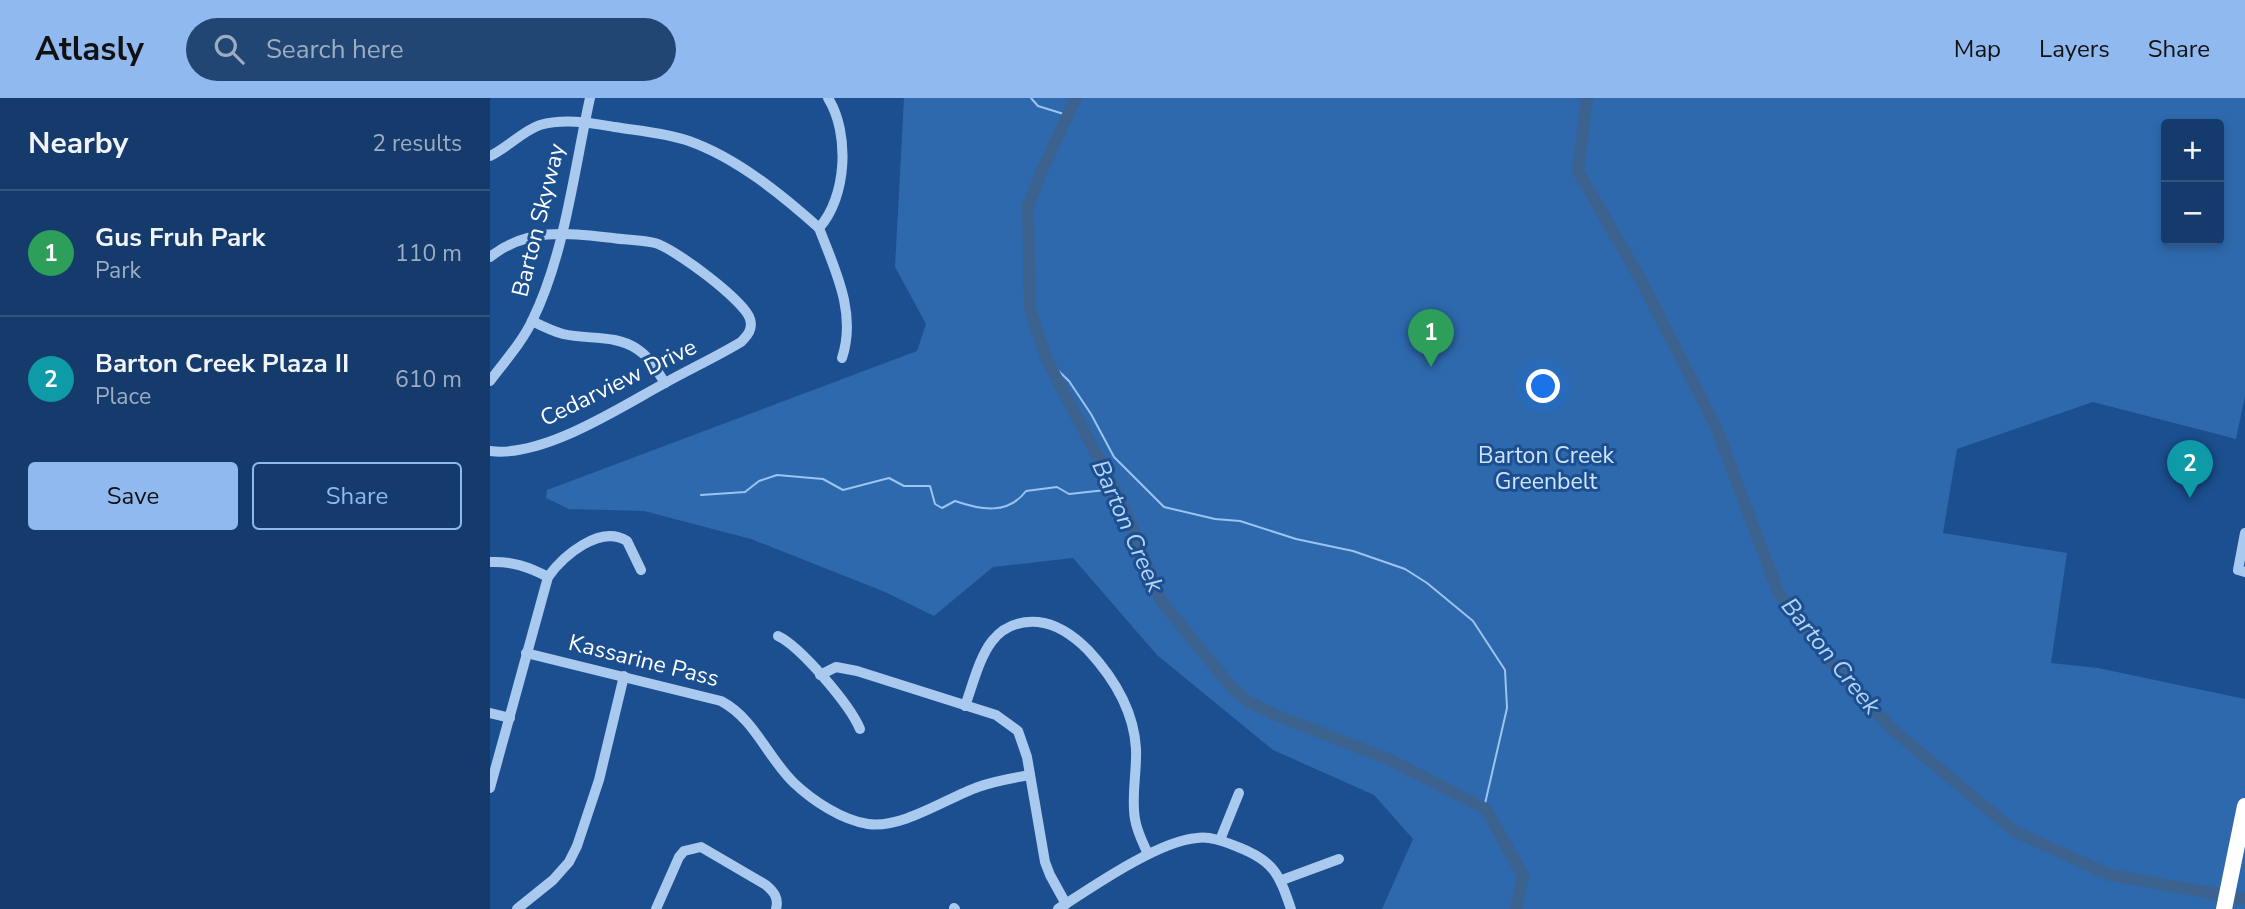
<!DOCTYPE html>
<meta charset="utf-8">
<style>
:root{--surface:#143b6b;--page:#214673;--text:#f1f3f6;--muted:#9dadc1;--line:#33557e;--accent:#90b9f0}
body{margin:0;font-family:"Nunito Sans",sans-serif;background:var(--page);color:var(--text)}
.controls{position:absolute;right:21px;top:21px;display:grid;overflow:hidden;border-radius:7px;box-shadow:0 4px 10px #0003}
.controls button{width:63px;height:63px;display:grid;place-items:center;padding:0;border:0;border-bottom:2px solid var(--line);background:var(--surface);color:var(--text);font:35px sans-serif}
.you{position:absolute;left:1054px;top:289px;width:24px;height:24px;margin:-18px;border:5px solid #fff;border-radius:50%;background:#1a73e8;box-shadow:0 0 0 10px #1a73e833}
.badge{display:grid;place-items:center;width:46px;height:46px;border-radius:50%;background:var(--accent);color:#fff;font-size:23px;font-weight:700}
.pin{position:absolute;translate:-50% -58px;filter:drop-shadow(0 2px 4px #0008)}
.pin::after{content:'';position:absolute;top:37px;width:24px;height:21px;background:inherit;clip-path:polygon(0 0,100% 0,50% 100%)}
.list{margin:0;padding:0;list-style:none}
h2{display:flex;justify-content:space-between;align-items:center;height:91px;margin:0;padding:0 28px;font-size:30px}
h2 small{font-size:23px;font-weight:400;color:var(--muted)}
.list li{display:grid;grid-template-columns:46px 1fr auto;gap:21px;align-items:center;box-sizing:border-box;height:126px;padding:0 28px;border-top:2px solid var(--line)}
.list b{display:block;font-size:26px;white-space:nowrap}
.list p{margin:0;font-size:23px;white-space:nowrap;color:var(--muted)}
.list em{font-size:23px;font-style:normal;color:var(--muted)}
.actions{display:flex;gap:14px;padding:21px 28px}
.actions a{flex:1;padding:16px 0;border:2px solid var(--accent);border-radius:7px;text-align:center;font-size:24px;color:var(--accent)}
.actions .main{background:var(--accent);color:#111}
.icon{flex:none;width:38px;height:38px;fill:none;stroke:currentColor;stroke-width:2;stroke-linecap:round;stroke-linejoin:round}
.map{position:relative;flex:none;width:1755px;height:811px;overflow:hidden}
header{display:flex;align-items:center;gap:42px;box-sizing:border-box;height:98px;padding:0 35px;background:var(--accent);color:#111}
header strong{font-size:33px}
nav{display:flex;gap:38px;margin-inline-start:auto;font-size:24px}
.search{width:490px;height:63px;background:var(--page);display:flex;align-items:center;gap:18px;box-sizing:border-box;padding:0 24px;border-radius:38px;color:var(--muted);font-size:26px}
main{display:flex}
aside{flex:1;background:var(--surface)}
.map>svg:first-child{display:block}
</style>
<header>
<strong>Atlasly</strong>
<div class="search"><svg class="icon" aria-label="search" viewBox="0 0 24 24"><circle cx="10" cy="10" r="6"/><path d="M15 15l6 6"/></svg>Search here</div>
<nav><a>Map</a><a>Layers</a><a>Share</a></nav>
</header>
<main>
<aside>
<h2>Nearby<small>2 results</small></h2>
<ul class="list">
<li><span class="badge" style="background:#2e9e5b">1</span><div><b>Gus Fruh Park</b><p>Park</p></div><em>110 m</em></li>
<li><span class="badge" style="background:#0f9aa8">2</span><div><b>Barton Creek Plaza II</b><p>Place</p></div><em>610 m</em></li>
</ul>
<div class="actions"><a class="main">Save</a><a>Share</a></div>
</aside>
<div class="map">
<svg width="1755" height="811" viewBox="0 0 1755 811">
<rect width="100%" height="100%" fill="#1b4f8f"/>
<path fill="#2e69ad" fill-rule="evenodd" d="M 414,0 L 1755,0 L 1755,298 L 1746,341 L 1603,304 L 1467,351 L 1453,435 L 1577,455 L 1561,565 L 1608,570 L 1755,601 L 1755,811 L 892,811 L 923,741 L 884,697 L 783,652 L 667,557 L 583,460 L 503,469 L 444,518 L 395,494 L 261,441 L 154,413 L 79,411 L 56,400 L 57,392 L 427,253 L 436,226 L 405,169 ZM 1676,26 L 1729,26 L 1729,142 L 1676,142 Z"/>
<g fill="none" stroke-linecap="round" stroke-linejoin="round">
<g stroke="#9cc4f0" stroke-width="2">
<path d="M 541,0 L 548,8 L 577,17"/>
<path d="M 557,262 L 579,283 L 601,316 L 624,359 L 674,409 L 725,421 L 750,423 L 806,441 L 863,453 L 915,471 L 937,485 L 983,523 L 1015,572 L 1017,610 L 994,710"/>
<path d="M 211,397 L 255,394 L 269,383 L 287,377 L 333,381 L 353,392 L 399,380 L 414,388 L 440,388 L 445,406 L 452,410 L 465,403 C 491,412 518,417 536,393 L 567,389 L 579,396 L 625,391"/>
</g>
<g stroke="#3c6290" stroke-width="12">
<path d="M 586,0 L 552,72 L 538,109 L 540,211 L 557,262 L 633,407 L 671,503 L 740,587 L 757,603 L 783,616 L 898,661 L 996,711 L 1033,778 L 1026,811"/>
<path d="M 1097,0 L 1088,73 L 1152,184 L 1226,329 L 1288,494 L 1348,573 L 1403,632 L 1524,733 L 1620,777 L 1755,801"/>
</g>
<g stroke="#a9c9ee" stroke-width="10">
<path d="M 338,0 C 360,35 357,99 329,130 C 345,172 367,215 352,260"/>
<path d="M 0,58 C 17,50 34,32 50,27 C 75,20 101,25 125,29 C 150,33 176,35 199,43 C 247,60 292,97 329,130"/>
<path d="M 0,159 C 38,129 79,135 123,140 C 136,142 152,142 165,145 C 184,150 255,203 260,221 C 263,231 258,237 251,244 C 226,259 200,271 175,285 C 129,310 53,360 0,353"/>
<path d="M 42,223 C 52,228 62,233 73,236 C 98,242 125,236 147,251 C 160,259 167,273 175,285"/>
<path d="M 0,283 C 15,263 33,243 43,221 C 75,155 84,72 100,0"/>
<path d="M 1755,435 L 1748,472 L 1755,474"/>
<path d="M 0,464 C 22,463 39,469 58,479"/>
<path d="M 288,538 C 311,549 360,607 370,631"/>
<path d="M 36,555 L 231,603 C 265,621 277,659 304,685 C 323,703 352,722 378,726 C 412,731 457,700 488,689 C 505,683 522,680 540,677"/>
<path d="M 330,577 L 346,569 L 367,573 L 506,617 L 528,633 L 537,659 L 555,764 L 560,777 L 576,806"/>
<path d="M 475,608 C 489,570 496,520 548,524 C 568,526 584,538 598,552 C 624,580 644,613 646,651 C 647,675 641,698 645,721 C 647,734 653,745 658,756"/>
<path d="M 0,615 L 20,620"/>
<path d="M 0,690 L 58,479 C 73,458 110,426 137,443 L 151,472"/>
<path d="M 730,742 L 749,695"/>
<path d="M 792,782 L 849,761"/>
<path d="M 464,810 L 465,811"/>
<path d="M 27,811 L 63,782 L 79,764 L 87,748 L 109,682 L 134,578"/>
<path d="M 166,811 L 189,759 L 194,753 L 211,749 L 276,787 C 284,794 289,800 286,811"/>
<path d="M 568,811 C 602,789 668,743 707,740 C 721,738 735,744 748,749 C 784,763 789,776 801,811"/>
</g>
<path stroke="#fff" stroke-width="16" d="M 1734,811 L 1755,708"/>
</g>
<g text-anchor="middle" stroke-width="6" stroke-linejoin="round" paint-order="stroke">
<g font-size="23" fill="#fff" stroke="#1b4f8f">
<text transform="translate(48 122) rotate(-76)" y="8">Barton Skyway</text>
<text transform="translate(128 284) rotate(-26)" y="8">Cedarview Drive</text>
<text transform="translate(154 562) rotate(14)" y="8">Kassarine Pass</text>
</g>
<g font-size="23" fill="#cfe3fa" stroke="#1b4f8f">
<text x="1056" y="365">Barton Creek<tspan x="1056" dy="26">Greenbelt</tspan></text>
</g>
<g font-size="24" font-style="italic" fill="#b5d3f5" stroke="#1b4f8f">
<text transform="translate(638 428) rotate(66)" y="8">Barton Creek</text>
<text transform="translate(1341 558) rotate(51)" y="8">Barton Creek</text>
</g>
</g>
</svg>
<div class="controls">
<button>+</button>
<button>−</button>
</div>
<div class="you"></div>
<div class="pin badge" style="left:941px;top:269px;background:#2e9e5b">1</div>
<div class="pin badge" style="left:1700px;top:400px;background:#0f9aa8">2</div>
</div>
</main>
